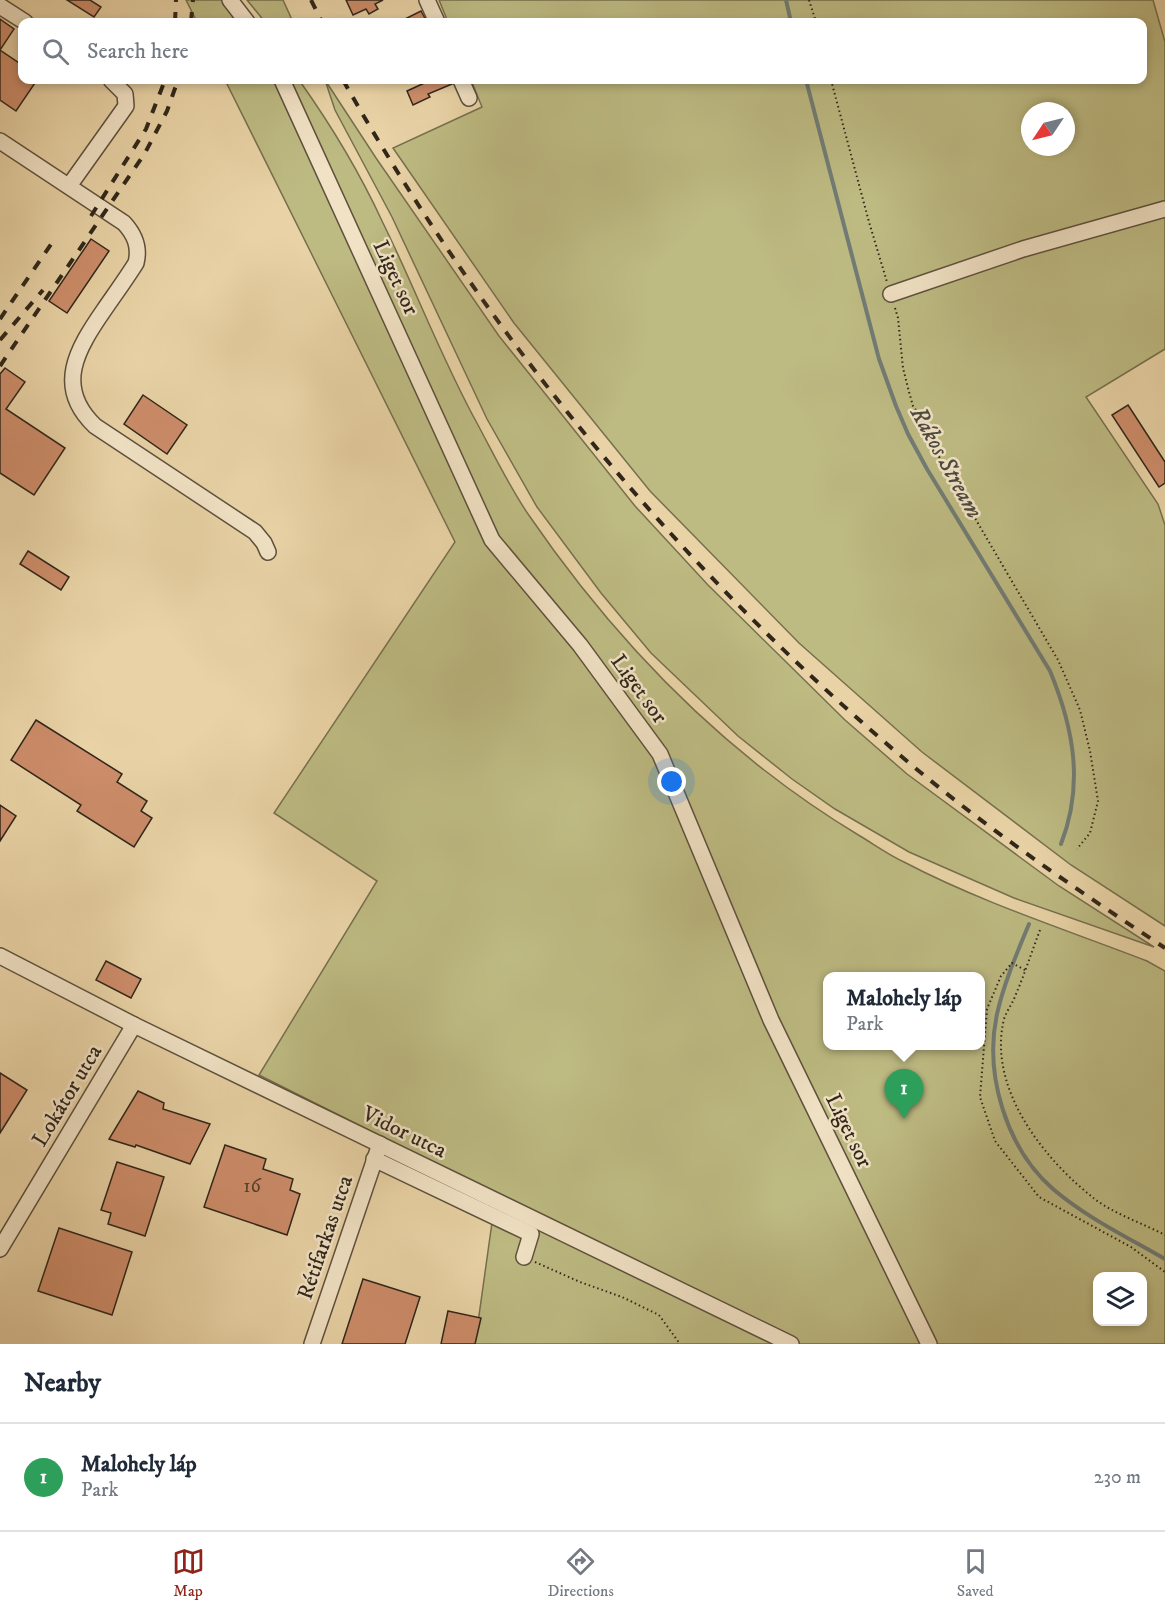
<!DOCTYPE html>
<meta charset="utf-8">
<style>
:root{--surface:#fff;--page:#f6f6f7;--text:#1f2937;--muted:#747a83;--line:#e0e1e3;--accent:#8f2418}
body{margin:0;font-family:"IM FELL DW Pica",serif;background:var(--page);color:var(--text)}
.controls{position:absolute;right:18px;bottom:18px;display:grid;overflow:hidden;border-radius:12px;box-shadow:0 3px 9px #0003}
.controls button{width:54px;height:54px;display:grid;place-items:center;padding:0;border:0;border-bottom:2px solid var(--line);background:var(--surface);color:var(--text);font:30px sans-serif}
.compass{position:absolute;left:1021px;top:102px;width:54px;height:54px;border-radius:50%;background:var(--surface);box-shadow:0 3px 9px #0003;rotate:235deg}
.you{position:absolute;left:672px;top:782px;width:21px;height:21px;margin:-15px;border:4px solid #fff;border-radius:50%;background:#1a73e8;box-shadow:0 0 0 9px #1a73e833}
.badge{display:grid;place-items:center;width:39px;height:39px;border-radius:50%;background:var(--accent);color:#fff;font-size:20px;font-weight:700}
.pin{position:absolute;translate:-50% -50px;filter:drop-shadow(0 2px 3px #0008)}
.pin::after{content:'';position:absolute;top:32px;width:21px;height:18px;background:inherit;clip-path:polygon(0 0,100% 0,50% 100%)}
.popup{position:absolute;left:823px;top:972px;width:162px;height:78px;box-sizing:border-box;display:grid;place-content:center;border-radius:12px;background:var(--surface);filter:drop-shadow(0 2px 4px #0005);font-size:20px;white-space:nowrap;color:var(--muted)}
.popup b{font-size:22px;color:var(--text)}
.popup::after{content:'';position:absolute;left:50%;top:100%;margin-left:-12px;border:12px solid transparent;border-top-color:var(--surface)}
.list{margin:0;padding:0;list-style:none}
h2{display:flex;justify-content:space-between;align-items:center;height:78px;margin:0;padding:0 24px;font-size:26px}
h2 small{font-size:20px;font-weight:400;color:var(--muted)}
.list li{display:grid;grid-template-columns:39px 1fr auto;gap:18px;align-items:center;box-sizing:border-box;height:108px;padding:0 24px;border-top:2px solid var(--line)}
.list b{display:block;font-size:22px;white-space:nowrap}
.list p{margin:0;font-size:20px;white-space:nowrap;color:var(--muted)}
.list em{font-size:20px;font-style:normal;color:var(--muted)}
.icon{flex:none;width:33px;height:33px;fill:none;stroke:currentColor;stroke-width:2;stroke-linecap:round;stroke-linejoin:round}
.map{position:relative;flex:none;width:1165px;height:1344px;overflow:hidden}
.search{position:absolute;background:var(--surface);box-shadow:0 3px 9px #0003;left:18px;right:18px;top:18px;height:66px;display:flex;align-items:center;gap:15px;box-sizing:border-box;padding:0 21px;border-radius:12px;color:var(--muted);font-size:22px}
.sheet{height:186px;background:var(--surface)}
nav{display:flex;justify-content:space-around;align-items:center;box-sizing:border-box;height:84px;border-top:2px solid var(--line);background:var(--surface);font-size:16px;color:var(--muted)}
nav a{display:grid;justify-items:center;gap:3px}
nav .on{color:var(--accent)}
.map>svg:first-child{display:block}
</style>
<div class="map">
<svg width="1165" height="1344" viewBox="0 0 1165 1344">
<rect width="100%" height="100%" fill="#e9d3a6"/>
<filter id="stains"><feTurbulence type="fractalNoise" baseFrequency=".00333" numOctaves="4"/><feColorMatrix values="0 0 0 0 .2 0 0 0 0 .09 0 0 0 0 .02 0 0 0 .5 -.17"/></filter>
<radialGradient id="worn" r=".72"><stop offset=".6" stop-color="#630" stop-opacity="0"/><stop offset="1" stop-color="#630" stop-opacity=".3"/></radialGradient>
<g fill="#bdba82" stroke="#76704e" stroke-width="1.5" fill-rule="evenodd">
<path d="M 186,0 L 236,0 L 253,22 L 197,22 Z"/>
<path d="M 247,0 L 283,0 L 293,22 L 265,22 Z"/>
<path d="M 439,0 L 1153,0 L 1165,42 L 1165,349 L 1086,397 L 1158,504 L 1165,525 L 1165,926 L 1071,865 L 922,752 L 799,643 L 650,491 L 514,323 L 393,148 L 482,107 L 471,80 L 1142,80 L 1142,22 L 448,22 ZM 1030,111 L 1066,111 L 1066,147 L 1030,147 Z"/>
<path d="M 225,80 L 299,80 C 331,125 360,173 383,223 C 416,290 442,360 478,425 C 494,455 509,486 528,514 C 617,644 725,755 860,836 C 875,845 889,855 904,862 C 980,902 1067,930 1147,961 L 1165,971 L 1165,1344 L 475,1344 L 496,1194 L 259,1075 L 377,881 L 274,813 L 455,542 ZM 828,976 L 980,976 L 980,1046 L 828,1046 ZM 1098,1276 L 1142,1276 L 1142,1322 L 1098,1322 Z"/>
<path d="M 325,80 L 376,158 L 499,336 L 635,506 L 708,585 L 845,720 L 907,774 L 1059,886 L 1154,947 L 1014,898 L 909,852 L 835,809 L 792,779 L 738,736 L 651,653 L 601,593 L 537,507 L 487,419 L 392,217 L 335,110 Z"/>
</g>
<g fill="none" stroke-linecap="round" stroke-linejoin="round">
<g stroke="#717c75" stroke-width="4">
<path d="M 786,0 L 791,22"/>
<path d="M 806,80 L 879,359 L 896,406 L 908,434 L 927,469 L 1050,671 C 1074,729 1084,785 1061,844"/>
<path d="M 1029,924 C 1017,953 1004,983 997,1014 C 984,1074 1006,1148 1053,1189 C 1087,1218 1127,1237 1165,1259"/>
</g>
</g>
<g fill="#cd8d6a" stroke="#30261a" stroke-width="1.5">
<path d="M 67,0 L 90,0 L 101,7 L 94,17 Z"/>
<path d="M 346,0 L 383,0 L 375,4 L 378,9 L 369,14 L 366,9 L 353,15 Z"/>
<path d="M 421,11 L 427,22 L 399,22 Z"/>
<path d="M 0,19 L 14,29 L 0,50 L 22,65 L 22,80 L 37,80 L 16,111 L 0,100 Z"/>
<path d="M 431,80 L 451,80 L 452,84 L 428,94 L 430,97 L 413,105 L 407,91 Z"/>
<path d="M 91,239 L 109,251 L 67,313 L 49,301 Z"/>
<path d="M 5,368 L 25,382 L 6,409 L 65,448 L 34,495 L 0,473 L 0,374 Z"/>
<path d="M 143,395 L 187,425 L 167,454 L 124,424 Z"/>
<path d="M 1128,405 L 1165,462 L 1165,483 L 1159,487 L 1112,415 Z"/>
<path d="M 28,551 L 69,577 L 61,590 L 20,564 Z"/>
<path d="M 36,720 L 122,774 L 117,782 L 147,801 L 141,811 L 152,818 L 134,847 L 77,811 L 81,805 L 11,760 Z"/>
<path d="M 0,805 L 16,816 L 0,841 Z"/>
<path d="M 106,961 L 141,979 L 131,998 L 96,980 Z"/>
<path d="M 0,1073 L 27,1090 L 0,1133 Z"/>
<path d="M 138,1091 L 164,1103 L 163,1109 L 210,1124 L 190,1164 L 136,1145 L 135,1147 L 109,1139 Z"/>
<path d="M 225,1145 L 266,1159 L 263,1169 L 293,1179 L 290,1190 L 300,1194 L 287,1235 L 204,1207 Z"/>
<path d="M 117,1162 L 164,1177 L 145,1236 L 108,1224 L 111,1213 L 101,1210 Z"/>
<path d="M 59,1228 L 132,1252 L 112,1315 L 38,1291 Z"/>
<path d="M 363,1279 L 420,1297 L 405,1344 L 342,1344 Z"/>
<path d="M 448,1311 L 481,1318 L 475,1344 L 441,1344 Z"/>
</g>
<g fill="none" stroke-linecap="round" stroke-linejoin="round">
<defs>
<g id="minor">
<path d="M 230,0 L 247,22"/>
<path d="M 427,0 L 437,22"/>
<path d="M 0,6 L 25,22"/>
<path d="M 282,80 L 492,540 L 580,645 L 660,754 L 771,1020 L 929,1344"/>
<path d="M 461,80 L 469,98"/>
<path d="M 0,141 L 124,223 C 135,235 140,247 136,263 C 126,279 115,294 104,310 C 77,349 54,387 95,426 L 255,532 L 264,543 L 268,552"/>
<path d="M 69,186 L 126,106 L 125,94 L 111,80"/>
<path d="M 891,294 L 1023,249 L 1165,209"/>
<path d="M 0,956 L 134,1025 L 791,1344"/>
<path d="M 374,1159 L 531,1234 L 524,1257"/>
<path d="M 0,1249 L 134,1025"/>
<path d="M 312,1344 L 380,1144"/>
</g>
</defs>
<use href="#minor" stroke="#5e513d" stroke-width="18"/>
<g stroke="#30261a" stroke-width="2" stroke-dasharray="1.5 3" stroke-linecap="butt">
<path d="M 809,0 L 816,22"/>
<path d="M 831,80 L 869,222 L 887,282"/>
<path d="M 895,308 L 898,318 L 903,368 L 909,392 L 913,406 L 929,428 L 938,455 L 1058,660 L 1080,710 L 1090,751 L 1098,801 L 1090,833 L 1077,849"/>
<path d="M 1040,930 C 1032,951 1025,973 1016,994 C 1013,1003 1007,1010 1004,1019 C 987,1088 1044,1160 1096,1200 C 1115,1214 1144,1224 1165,1235"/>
<path d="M 1025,970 L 1012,963 L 1001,976 L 987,1009 L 980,1097 L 995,1141 L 1039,1197 L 1131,1247 L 1165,1272"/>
<path d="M 535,1262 L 580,1282 L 622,1297 L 659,1315 L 680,1344"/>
</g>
<use href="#minor" stroke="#f1e2c5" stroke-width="15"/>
<g stroke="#30261a" stroke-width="4" stroke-dasharray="10 10" stroke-linecap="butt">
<path d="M 311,0 L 322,22"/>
<path d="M 175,22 L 176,0"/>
<path d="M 191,22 L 193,0"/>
<path d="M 343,80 C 489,339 685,576 914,767 C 993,833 1079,891 1165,948"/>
<path d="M 91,216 L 146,129 L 165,80"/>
<path d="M 0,319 L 54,240"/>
<path d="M 0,340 L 43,290"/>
<path d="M 0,366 L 145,153 L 167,111 L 178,80"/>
</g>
</g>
<g text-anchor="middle" stroke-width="5" stroke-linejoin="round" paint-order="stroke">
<g font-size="20" fill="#57402e">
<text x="252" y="1192">16</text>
</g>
<g font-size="22" fill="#30261a" stroke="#f1e2c5">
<text transform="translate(397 277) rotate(65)" y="8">Liget sor</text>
<text transform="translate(640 688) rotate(54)" y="8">Liget sor</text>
<text transform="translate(66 1095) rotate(-59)" y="8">Lokátor utca</text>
<text transform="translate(850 1130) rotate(64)" y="8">Liget sor</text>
<text transform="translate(405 1131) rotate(26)" y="8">Vidor utca</text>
<text transform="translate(324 1237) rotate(-71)" y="8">Rétifarkas utca</text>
</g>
<g font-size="24" font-style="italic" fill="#4b4a40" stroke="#f1e2c5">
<text transform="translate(947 462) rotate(61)" y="8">Rákos Stream</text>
</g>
</g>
<rect width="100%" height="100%" filter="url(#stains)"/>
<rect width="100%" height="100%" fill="url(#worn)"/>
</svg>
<div class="controls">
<button><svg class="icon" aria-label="layers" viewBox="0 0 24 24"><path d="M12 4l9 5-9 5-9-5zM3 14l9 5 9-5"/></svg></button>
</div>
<svg class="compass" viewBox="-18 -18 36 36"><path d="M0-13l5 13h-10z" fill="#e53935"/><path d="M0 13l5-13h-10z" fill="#747a83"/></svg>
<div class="you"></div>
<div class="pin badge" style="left:904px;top:1119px;background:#2e9e5b">1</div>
<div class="popup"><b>Malohely láp</b>Park</div>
<div class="search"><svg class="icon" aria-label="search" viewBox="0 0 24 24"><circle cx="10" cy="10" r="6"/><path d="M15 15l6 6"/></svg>Search here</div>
</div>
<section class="sheet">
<h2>Nearby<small></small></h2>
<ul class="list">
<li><span class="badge" style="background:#2e9e5b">1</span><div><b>Malohely láp</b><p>Park</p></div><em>230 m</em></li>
</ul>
</section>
<nav>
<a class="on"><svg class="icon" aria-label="map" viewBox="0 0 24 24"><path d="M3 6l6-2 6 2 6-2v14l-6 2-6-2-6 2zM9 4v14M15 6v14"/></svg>Map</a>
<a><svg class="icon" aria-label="directions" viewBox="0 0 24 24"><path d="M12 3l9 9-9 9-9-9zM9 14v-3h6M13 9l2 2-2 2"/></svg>Directions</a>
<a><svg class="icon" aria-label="saved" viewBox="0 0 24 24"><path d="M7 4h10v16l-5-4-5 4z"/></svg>Saved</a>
</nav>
